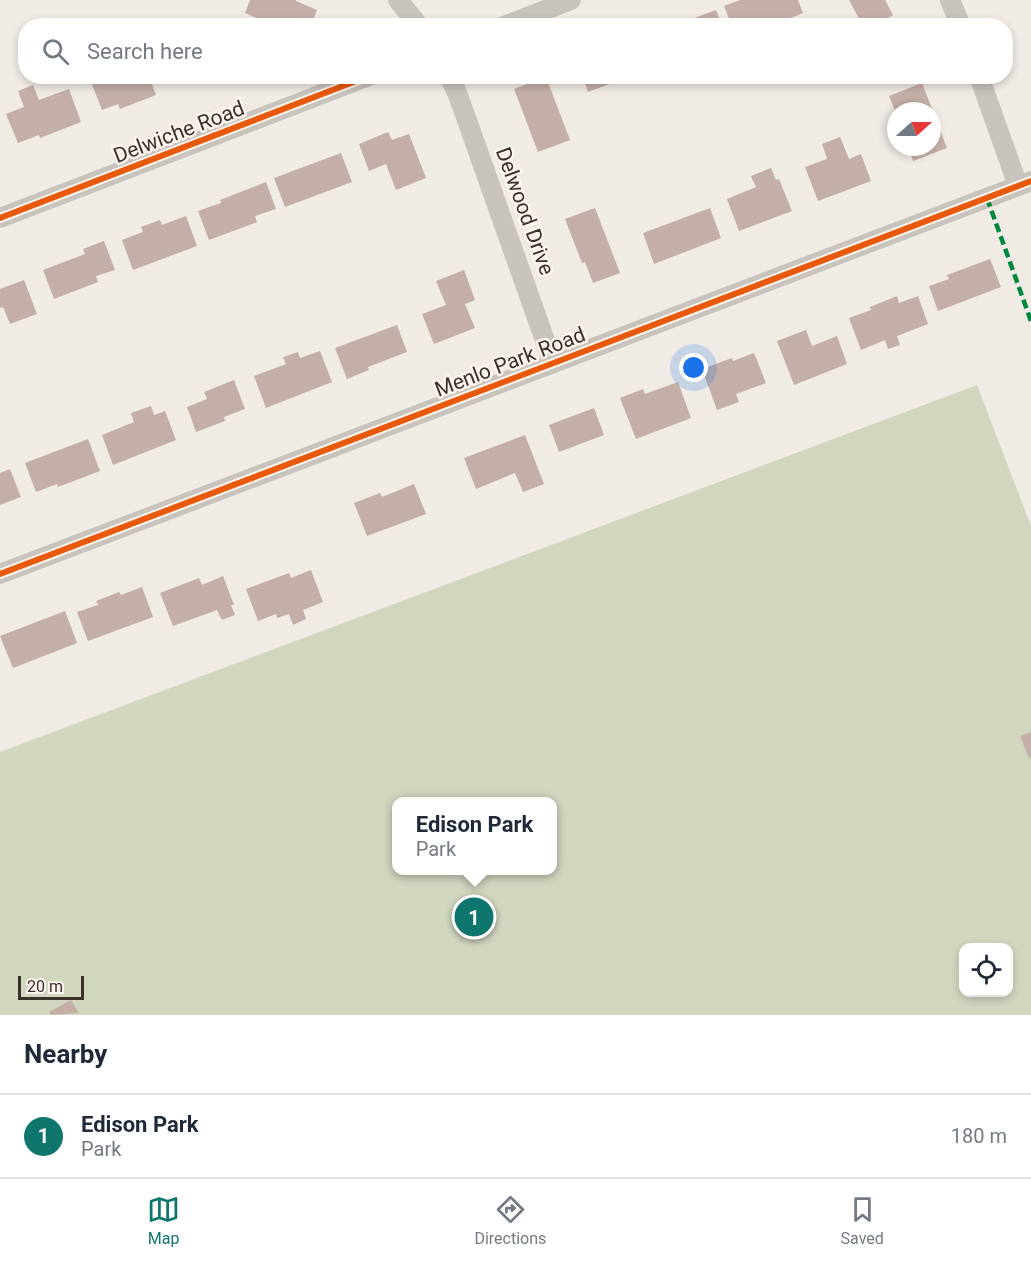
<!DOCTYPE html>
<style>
:root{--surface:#fff;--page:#f2f2f3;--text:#1f2937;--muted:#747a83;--line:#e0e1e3;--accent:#0f766e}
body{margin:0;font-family:Roboto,sans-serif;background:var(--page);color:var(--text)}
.controls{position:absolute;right:18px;bottom:18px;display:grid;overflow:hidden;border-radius:12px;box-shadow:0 3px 9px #0003}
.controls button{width:54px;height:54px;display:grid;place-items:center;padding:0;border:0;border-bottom:2px solid var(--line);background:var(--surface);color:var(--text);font:30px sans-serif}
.compass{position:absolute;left:887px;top:102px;width:54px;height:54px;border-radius:50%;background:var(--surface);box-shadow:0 3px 9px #0003;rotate:69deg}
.scale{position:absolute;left:18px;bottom:15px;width:66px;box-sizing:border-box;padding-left:6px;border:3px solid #3b302b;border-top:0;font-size:16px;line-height:21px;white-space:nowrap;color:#3b302b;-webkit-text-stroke:4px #fbf5ee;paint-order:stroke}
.you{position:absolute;left:694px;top:368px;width:21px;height:21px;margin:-15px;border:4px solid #fff;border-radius:50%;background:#1a73e8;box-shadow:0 0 0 9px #1a73e833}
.badge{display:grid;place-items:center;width:39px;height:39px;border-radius:50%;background:var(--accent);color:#fff;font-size:20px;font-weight:700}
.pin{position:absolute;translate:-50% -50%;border:3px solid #fff;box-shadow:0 2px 6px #0006}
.popup{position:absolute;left:392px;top:797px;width:165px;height:78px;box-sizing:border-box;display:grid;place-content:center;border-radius:12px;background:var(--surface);filter:drop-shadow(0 2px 4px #0005);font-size:20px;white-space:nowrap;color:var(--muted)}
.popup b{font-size:22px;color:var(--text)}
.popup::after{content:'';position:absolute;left:50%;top:100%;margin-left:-12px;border:12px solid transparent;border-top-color:var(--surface)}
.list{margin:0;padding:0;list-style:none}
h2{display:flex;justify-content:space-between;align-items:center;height:78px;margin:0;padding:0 24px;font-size:26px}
h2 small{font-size:20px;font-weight:400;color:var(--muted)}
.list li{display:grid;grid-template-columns:39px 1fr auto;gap:18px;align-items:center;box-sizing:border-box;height:84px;padding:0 24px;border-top:2px solid var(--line)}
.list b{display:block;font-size:22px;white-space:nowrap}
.list p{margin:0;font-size:20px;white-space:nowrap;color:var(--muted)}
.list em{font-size:20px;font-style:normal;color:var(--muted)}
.icon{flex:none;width:33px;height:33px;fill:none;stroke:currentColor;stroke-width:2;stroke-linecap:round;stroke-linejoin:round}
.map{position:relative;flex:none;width:1031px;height:1015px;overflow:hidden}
.search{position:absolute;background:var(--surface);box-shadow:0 3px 9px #0003;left:18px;right:18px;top:18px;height:66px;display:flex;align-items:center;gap:15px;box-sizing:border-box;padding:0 21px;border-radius:24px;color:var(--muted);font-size:22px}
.sheet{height:162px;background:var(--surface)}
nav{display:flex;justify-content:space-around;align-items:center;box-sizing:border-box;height:84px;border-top:2px solid var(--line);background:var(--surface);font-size:16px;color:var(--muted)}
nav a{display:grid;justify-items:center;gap:3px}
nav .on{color:var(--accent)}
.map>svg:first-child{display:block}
</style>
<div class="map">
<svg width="1031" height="1015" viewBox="0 0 1031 1015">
<rect width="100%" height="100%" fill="#f0ebe5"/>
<path fill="#d1d6bf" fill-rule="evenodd" d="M 977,385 L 1031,526 L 1031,1015 L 0,1015 L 0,752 ZM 396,802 L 552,802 L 552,870 L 396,870 ZM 964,948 L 1008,948 L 1008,992 L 964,992 Z"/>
<g fill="#c3afa7">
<path d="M 250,0 L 296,0 L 296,1 L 317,10 L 311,26 L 275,26 L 245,13 Z"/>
<path d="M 740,0 L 798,0 L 803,13 L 771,26 L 732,26 L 724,6 Z"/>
<path d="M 849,0 L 885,0 L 893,15 L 875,26 L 863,26 Z"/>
<path d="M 716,10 L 722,26 L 675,26 L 675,25 Z"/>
<path d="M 105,76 L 149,76 L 156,95 L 120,109 L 118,104 L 102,110 L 91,82 Z"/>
<path d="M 583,76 L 628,76 L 628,77 L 588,92 Z"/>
<path d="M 546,77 L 570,140 L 538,152 L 514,89 Z"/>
<path d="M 922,83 L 947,148 L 913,161 L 908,147 L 932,147 L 932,111 L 895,111 L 889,96 Z"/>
<path d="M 33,85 L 39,100 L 69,89 L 81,122 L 40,138 L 39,135 L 18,143 L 6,114 L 24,107 L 18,91 Z"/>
<path d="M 388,132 L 392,140 L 409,134 L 426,178 L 396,190 L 386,164 L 369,171 L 359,144 Z"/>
<path d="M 840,137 L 849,159 L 861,154 L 871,181 L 818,201 L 805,167 L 827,159 L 822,144 Z"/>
<path d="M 341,153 L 352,182 L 285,207 L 274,178 Z"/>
<path d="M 771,168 L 776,180 L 779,179 L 792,211 L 739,231 L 727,199 L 756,187 L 751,176 Z"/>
<path d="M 266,182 L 276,209 L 255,216 L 257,222 L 209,240 L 198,211 L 221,203 L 220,200 Z"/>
<path d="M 595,208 L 620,273 L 593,283 L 585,262 L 582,263 L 565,219 Z"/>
<path d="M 710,208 L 721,238 L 654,264 L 643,233 Z"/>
<path d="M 186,216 L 197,246 L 133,270 L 122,240 L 143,232 L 141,227 L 160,220 L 162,225 Z"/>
<path d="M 104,241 L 115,270 L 96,276 L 98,282 L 54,299 L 43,270 L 85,254 L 83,249 Z"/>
<path d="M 990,259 L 1001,287 L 938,311 L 929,286 L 949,279 L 947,275 Z"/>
<path d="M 464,270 L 475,300 L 465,304 L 475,328 L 434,344 L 422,314 L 446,305 L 436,281 Z"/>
<path d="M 24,280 L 37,314 L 10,324 L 3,307 L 0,308 L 0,289 Z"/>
<path d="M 897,296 L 899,303 L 918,296 L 928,324 L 897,336 L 900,345 L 888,349 L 885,340 L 861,350 L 849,318 L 871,310 L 870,307 Z"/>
<path d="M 397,325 L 407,352 L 368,367 L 369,370 L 347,379 L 335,348 Z"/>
<path d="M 806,330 L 812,346 L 837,336 L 847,364 L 794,385 L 777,341 Z"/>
<path d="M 320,351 L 332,382 L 266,408 L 254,376 L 286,364 L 283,357 L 298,352 L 300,358 Z"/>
<path d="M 754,353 L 766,383 L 736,394 L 739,402 L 717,410 L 702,369 L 732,358 L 733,361 Z"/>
<path d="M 234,380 L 245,409 L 224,417 L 225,421 L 196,432 L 187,407 L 207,399 L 204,392 Z"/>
<path d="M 678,382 L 691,418 L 636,439 L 620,398 L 643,389 L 645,394 Z"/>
<path d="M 151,406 L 154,415 L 165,411 L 176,440 L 113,465 L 102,435 L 134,422 L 131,413 Z"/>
<path d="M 594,408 L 604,435 L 559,452 L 549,425 Z"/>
<path d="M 525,435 L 544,484 L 523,492 L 515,473 L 476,489 L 464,458 Z"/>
<path d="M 88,439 L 100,471 L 58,487 L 57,484 L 36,492 L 25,463 Z"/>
<path d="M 10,469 L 21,497 L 0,505 L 0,473 Z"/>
<path d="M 414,484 L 426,514 L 367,536 L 354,503 L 380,493 L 382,497 Z"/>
<path d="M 311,570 L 323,602 L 303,610 L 306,619 L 293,625 L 289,614 L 277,618 L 276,614 L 258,621 L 246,589 L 289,573 L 291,578 Z"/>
<path d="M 223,576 L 234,605 L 231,605 L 235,615 L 222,620 L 217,610 L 173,626 L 160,593 L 199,578 L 202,585 Z"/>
<path d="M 142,587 L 153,617 L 88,641 L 77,612 L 98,605 L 96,601 L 119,592 L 121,595 Z"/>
<path d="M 65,611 L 77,643 L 13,668 L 0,636 Z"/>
<path d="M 1031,732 L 1031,757 L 1029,758 L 1020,736 Z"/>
<path d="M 71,1000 L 79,1013 L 51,1015 L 49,1012 Z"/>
</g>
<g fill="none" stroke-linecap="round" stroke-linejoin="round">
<g stroke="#c9c3be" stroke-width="20">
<path d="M 398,0 L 419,26"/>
<path d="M 950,0 L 961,26"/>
<path d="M 504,26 L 571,0"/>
<path d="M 449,76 L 458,95 L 553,363"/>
<path d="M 979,76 L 1018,186"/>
<path d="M 0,218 L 369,76"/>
<path d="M 0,574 L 1031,181"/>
</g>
<path stroke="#00873e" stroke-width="4.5" stroke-dasharray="9 4.5" stroke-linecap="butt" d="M 987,198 L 1031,321"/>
<defs>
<g id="cycleway">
<path d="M 0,218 L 369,76"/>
<path d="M 0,574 L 1031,181"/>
</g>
</defs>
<use href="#cycleway" stroke="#fbf5ee" stroke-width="10"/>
<use href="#cycleway" stroke="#e8590c" stroke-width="6"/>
</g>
<g text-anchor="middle" stroke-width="5" stroke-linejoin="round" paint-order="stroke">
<g font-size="21" fill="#3b302b" stroke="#fbf5ee">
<text transform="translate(179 132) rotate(-21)" y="7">Delwiche Road</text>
<text transform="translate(525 211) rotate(70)" y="7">Delwood Drive</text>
<text transform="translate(510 362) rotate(-21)" y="7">Menlo Park Road</text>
</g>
</g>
</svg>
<div class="controls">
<button><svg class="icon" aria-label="locate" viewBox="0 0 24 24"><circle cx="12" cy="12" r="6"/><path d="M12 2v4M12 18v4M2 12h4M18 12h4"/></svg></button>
</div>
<svg class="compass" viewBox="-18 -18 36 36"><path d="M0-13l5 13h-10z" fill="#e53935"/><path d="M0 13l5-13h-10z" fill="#747a83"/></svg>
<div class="scale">20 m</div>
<div class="you"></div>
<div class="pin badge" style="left:474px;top:917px">1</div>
<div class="popup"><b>Edison Park</b>Park</div>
<div class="search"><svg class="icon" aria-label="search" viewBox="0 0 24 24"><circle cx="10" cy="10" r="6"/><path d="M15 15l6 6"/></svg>Search here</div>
</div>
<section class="sheet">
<h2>Nearby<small></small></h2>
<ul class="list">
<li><span class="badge">1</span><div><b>Edison Park</b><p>Park</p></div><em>180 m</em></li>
</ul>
</section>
<nav>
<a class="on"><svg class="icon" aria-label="map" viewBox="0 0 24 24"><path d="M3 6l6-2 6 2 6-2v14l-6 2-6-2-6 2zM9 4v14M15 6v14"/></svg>Map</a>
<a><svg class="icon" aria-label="directions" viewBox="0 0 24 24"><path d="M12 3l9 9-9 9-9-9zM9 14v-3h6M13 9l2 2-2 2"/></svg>Directions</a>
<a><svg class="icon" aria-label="saved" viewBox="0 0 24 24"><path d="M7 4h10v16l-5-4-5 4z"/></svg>Saved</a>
</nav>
